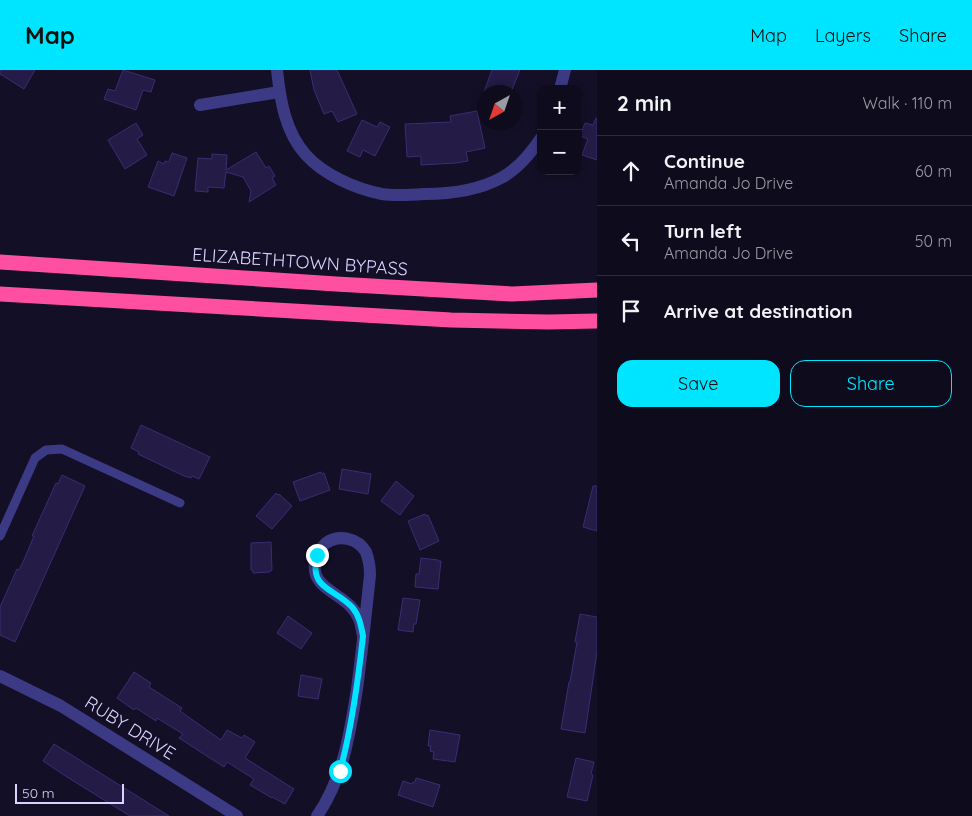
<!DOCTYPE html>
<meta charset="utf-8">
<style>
:root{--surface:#0e0b1c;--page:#171425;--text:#f1f3f6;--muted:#9b9ba3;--line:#2e2b3b;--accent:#00e5ff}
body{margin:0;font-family:Quicksand,sans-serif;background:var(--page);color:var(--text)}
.controls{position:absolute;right:15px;top:15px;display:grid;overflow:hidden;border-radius:10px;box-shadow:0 2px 8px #0003}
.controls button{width:45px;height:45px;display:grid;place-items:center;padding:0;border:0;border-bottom:1px solid var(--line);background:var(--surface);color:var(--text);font:25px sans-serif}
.compass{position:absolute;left:477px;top:15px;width:45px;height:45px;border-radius:50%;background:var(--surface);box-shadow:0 2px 8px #0003;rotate:220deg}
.scale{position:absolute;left:15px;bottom:12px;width:109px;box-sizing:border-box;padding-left:5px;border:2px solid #d9d4ff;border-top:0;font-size:14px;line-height:18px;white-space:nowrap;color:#d9d4ff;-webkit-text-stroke:4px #130f26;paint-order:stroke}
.stop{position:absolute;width:15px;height:15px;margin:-11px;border:4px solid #00e5ff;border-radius:50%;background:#fff}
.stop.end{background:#00e5ff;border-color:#fff;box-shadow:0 1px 5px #0008}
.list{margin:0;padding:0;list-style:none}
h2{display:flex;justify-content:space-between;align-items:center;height:65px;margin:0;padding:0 20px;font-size:21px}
h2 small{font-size:16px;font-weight:400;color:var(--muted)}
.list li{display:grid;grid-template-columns:32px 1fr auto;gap:15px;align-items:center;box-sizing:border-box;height:70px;padding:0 20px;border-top:1px solid var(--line)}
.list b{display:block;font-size:19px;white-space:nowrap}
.list p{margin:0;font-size:16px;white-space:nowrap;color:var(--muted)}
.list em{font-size:16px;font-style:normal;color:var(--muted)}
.actions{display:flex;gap:10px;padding:15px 20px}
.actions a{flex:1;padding:11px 0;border:1px solid var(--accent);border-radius:15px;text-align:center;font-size:18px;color:var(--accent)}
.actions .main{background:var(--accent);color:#111}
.icon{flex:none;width:28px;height:28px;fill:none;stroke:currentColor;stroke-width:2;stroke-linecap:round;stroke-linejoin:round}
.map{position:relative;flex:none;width:597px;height:746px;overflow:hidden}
header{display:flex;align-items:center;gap:30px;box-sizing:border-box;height:70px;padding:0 25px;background:var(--accent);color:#111}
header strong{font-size:24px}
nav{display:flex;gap:28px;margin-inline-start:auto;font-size:18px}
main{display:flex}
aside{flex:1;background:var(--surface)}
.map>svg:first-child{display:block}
</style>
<header>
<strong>Map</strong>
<nav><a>Map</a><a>Layers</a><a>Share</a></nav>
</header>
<main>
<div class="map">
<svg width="597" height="746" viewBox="0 0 597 746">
<rect width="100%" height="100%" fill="#130f26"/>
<g fill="#241b47" stroke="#3b2d73">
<path d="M 0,0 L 35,0 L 24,19 L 0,4 Z"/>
<path d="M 123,0 L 155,10 L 151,22 L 143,20 L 136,40 L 104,29 L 108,19 L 115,21 Z"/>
<path d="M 310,0 L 337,0 L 357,44 L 338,52 L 332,41 L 324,44 L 314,20 Z"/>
<path d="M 492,0 L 520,0 L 511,22 L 484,22 Z"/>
<path d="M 477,41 L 485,78 L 466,82 L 468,91 L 456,93 L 421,95 L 421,86 L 407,87 L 405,54 L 451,52 L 450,46 Z"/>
<path d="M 596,48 L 597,48 L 597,90 L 582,85 L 588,69 L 580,66 L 585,53 L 593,55 Z"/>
<path d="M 362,50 L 377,57 L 380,52 L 390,57 L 375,86 L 363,80 L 360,87 L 347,81 Z"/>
<path d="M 136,53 L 143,65 L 137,69 L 147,85 L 125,99 L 108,70 Z"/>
<path d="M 256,82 L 266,98 L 269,96 L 275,106 L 272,108 L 276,115 L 249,132 L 251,121 L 243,107 L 226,102 L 224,118 L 208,117 L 208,122 L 195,121 L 198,88 L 212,89 L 212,84 L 227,85 L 226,100 Z"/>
<path d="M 172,83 L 187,88 L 174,126 L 148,117 L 158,91 L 164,94 L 165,91 L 169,92 Z"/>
<path d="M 141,355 L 210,387 L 199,409 L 192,406 L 191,408 L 184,406 L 138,384 L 139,382 L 131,378 Z"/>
<path d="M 342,399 L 371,404 L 368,424 L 339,419 Z"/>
<path d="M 321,402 L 322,404 L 324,403 L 330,420 L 300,431 L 293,412 Z"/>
<path d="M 62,405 L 85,416 L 15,572 L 0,565 L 0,537 L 17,499 L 19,500 L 23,492 L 34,466 L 32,466 L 56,413 L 58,414 Z"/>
<path d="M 396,411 L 414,426 L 400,445 L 381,431 Z"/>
<path d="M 593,416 L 597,416 L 597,461 L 583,457 Z"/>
<path d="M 276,423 L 278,425 L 279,424 L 292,436 L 272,459 L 256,446 Z"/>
<path d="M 425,444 L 426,446 L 428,445 L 439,471 L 420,480 L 408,451 Z"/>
<path d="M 271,472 L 272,500 L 270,501 L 270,502 L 253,503 L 253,500 L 251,500 L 251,473 Z"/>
<path d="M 421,488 L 438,490 L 438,491 L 441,491 L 438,519 L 415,517 L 416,504 L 419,504 Z"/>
<path d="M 403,528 L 420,530 L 416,554 L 414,554 L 413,562 L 398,560 Z"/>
<path d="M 580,544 L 597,547 L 597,582 L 585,663 L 561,659 L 569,612 L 570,612 L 577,572 L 575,572 Z"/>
<path d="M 288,546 L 312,563 L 301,579 L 277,563 Z"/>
<path d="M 134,602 L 151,613 L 149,617 L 182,638 L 180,641 L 221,670 L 227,660 L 242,668 L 244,665 L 255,672 L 245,688 L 294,719 L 285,734 L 272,727 L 272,728 L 250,715 L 254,709 L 227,692 L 224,697 L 179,668 L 183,664 L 157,648 L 156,651 L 136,638 L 134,640 L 117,628 Z"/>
<path d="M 301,605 L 322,609 L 318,629 L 298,626 Z"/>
<path d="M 430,660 L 460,665 L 455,692 L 433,689 L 434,682 L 430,681 L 431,676 L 428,676 Z"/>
<path d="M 54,674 L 129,721 L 169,746 L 130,746 L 67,707 L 43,691 Z"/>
<path d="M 576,688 L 594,692 L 591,704 L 593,705 L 587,731 L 567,727 Z"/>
<path d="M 416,708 L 440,715 L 433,737 L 398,725 L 403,711 L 412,714 L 413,712 L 415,712 Z"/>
</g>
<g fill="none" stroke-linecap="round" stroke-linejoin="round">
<path stroke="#3d3a85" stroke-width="9" d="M 0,466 L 35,388 L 46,380 L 62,379 L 180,433"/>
<g stroke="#3d3a85" stroke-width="12">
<path d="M 277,0 C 280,29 285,62 306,85 C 324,105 356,119 382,124 C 396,126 410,125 424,124 C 451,124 477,121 501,108 C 518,99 531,83 541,68"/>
<path d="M 560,19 L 565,0"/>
<path d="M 200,35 L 279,22"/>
<path d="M 0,606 L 61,636 L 237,746"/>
<path d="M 317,746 C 343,709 350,663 357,619 C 362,581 366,543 370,505 C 370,497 369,490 366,482 C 358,468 339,464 326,473 C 320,478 316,485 315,493 C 311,517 340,523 352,538 C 360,546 361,556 363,566"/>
</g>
<g stroke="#ff4fa3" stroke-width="15">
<path d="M 0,192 L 336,214 L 512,224 L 597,220"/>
<path d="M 0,224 L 451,250 L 549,252 L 597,251"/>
</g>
</g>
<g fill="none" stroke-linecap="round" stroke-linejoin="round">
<path stroke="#00e5ff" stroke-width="6" d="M 317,485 C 309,520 333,517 352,537 C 359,545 361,555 363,566 C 358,612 352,657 340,701"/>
</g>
<g text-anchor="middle" stroke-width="4" stroke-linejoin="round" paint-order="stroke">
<g font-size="18" fill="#d9d4ff" stroke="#130f26">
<text transform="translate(300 192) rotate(4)" y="6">ELIZABETHTOWN BYPASS</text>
<text transform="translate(130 658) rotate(32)" y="6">RUBY DRIVE</text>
</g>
</g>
</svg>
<div class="controls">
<button>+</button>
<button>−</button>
</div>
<svg class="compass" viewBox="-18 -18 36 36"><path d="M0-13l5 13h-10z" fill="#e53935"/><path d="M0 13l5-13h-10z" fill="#9b9ba3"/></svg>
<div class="scale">50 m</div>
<div class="stop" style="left:340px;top:701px"></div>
<div class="stop end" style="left:317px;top:485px"></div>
</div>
<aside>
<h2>2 min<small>Walk · 110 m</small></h2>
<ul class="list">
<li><svg class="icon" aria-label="ahead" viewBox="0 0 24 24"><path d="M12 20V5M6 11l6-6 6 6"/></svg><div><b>Continue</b><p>Amanda Jo Drive</p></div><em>60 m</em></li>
<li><svg class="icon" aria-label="left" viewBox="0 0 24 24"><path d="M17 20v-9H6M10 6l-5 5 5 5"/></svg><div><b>Turn left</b><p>Amanda Jo Drive</p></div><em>50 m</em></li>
<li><svg class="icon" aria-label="arrive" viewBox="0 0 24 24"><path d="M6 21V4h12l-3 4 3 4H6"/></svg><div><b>Arrive at destination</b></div></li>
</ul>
<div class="actions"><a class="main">Save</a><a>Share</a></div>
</aside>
</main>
